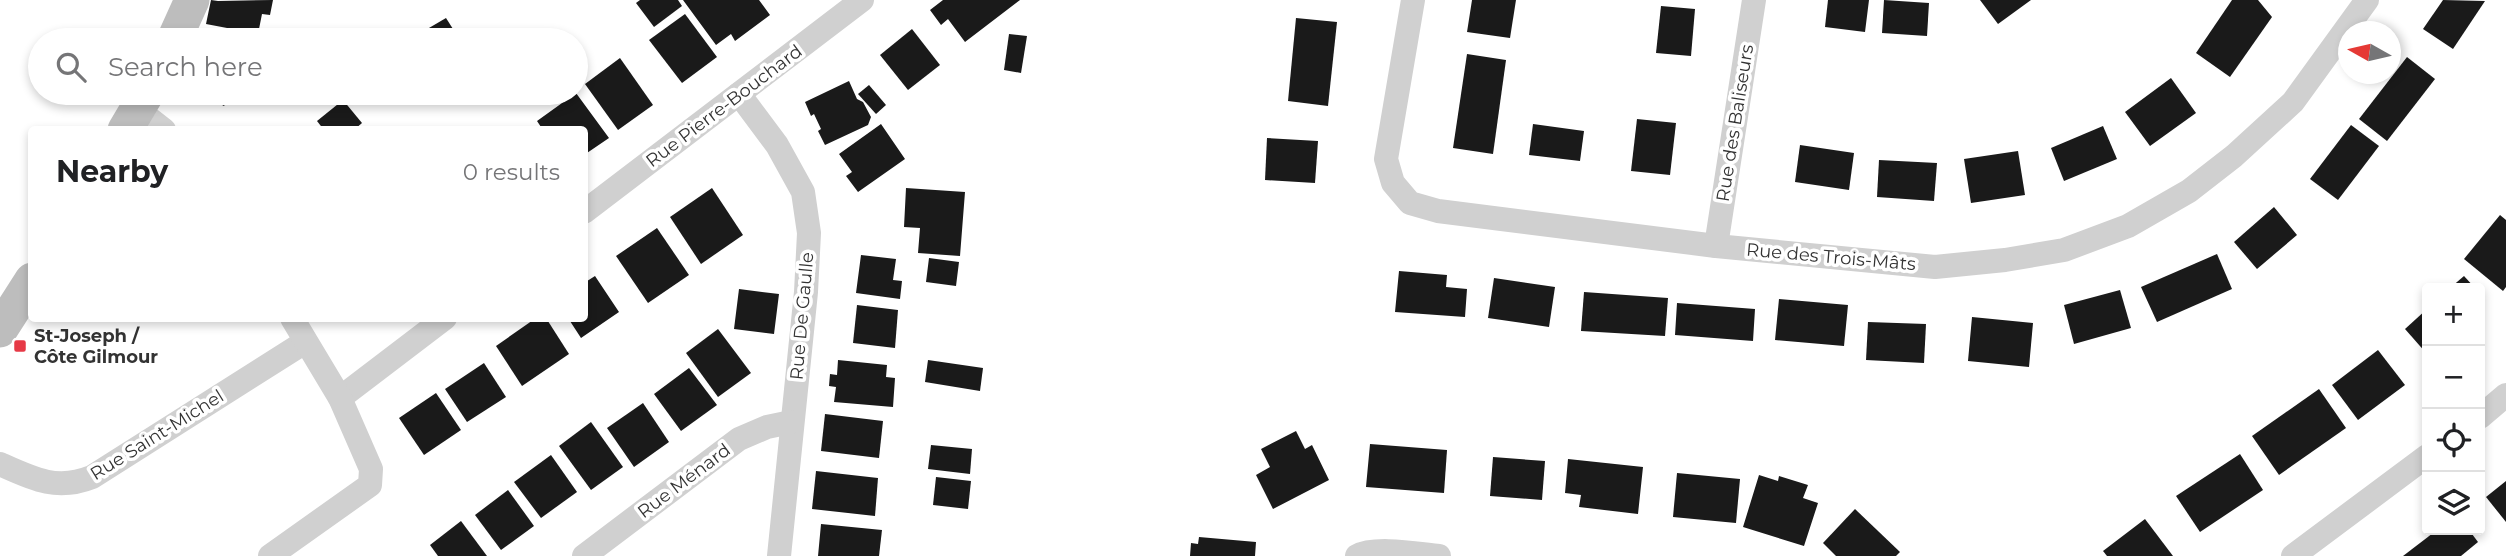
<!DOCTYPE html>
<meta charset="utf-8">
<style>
:root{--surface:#fff;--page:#f6f6f6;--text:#202124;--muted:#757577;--line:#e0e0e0}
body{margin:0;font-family:Montserrat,sans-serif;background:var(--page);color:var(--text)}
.controls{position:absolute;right:21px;bottom:21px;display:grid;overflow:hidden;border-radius:7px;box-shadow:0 4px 10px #0003}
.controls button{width:63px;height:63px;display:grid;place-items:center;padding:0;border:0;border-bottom:2px solid var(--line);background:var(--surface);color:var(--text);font:35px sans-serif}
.compass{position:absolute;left:2338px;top:21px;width:63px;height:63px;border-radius:50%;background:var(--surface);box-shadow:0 4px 10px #0003;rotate:278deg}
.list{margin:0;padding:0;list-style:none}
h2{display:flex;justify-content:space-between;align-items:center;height:91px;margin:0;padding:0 28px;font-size:30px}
h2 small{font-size:23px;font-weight:400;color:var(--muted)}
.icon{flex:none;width:38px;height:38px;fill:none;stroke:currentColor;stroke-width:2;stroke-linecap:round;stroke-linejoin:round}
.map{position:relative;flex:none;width:2506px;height:556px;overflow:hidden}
.search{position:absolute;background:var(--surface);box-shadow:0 4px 10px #0003;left:28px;top:28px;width:560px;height:77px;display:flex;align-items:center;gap:18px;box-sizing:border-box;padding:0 24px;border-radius:38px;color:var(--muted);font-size:26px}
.panel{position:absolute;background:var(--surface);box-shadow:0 4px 10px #0003;left:28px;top:126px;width:560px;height:196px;border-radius:7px}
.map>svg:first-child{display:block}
</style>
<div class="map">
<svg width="2506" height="556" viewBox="0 0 2506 556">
<rect width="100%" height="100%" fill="#fff"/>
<g fill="#1a1a1a">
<path d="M 211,0 L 218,1 L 273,0 L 270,15 L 262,14 L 258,34 L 206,24 Z"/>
<path d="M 640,0 L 678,0 L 682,6 L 654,27 L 636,3 Z"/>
<path d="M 683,0 L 759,0 L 770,15 L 735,41 L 731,34 L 716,45 Z"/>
<path d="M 943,0 L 1020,0 L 965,42 L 948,19 L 941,25 L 930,10 Z"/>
<path d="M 1472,0 L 1516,0 L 1510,38 L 1467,32 Z"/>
<path d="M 1828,0 L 1869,0 L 1865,32 L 1825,27 Z"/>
<path d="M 1884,0 L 1929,3 L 1927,36 L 1882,33 Z"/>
<path d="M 1980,0 L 2031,0 L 1998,24 Z"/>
<path d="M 2232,0 L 2258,0 L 2272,17 L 2230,77 L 2196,53 Z"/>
<path d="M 2443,0 L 2485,1 L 2453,49 L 2423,29 Z"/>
<path d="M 1661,6 L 1695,9 L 1691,56 L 1656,53 Z"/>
<path d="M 685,14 L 717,57 L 682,83 L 649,40 Z"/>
<path d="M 446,18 L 460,40 L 420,40 L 417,35 Z"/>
<path d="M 1296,18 L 1337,22 L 1328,106 L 1288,101 Z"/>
<path d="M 912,29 L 940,65 L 908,90 L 880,55 Z"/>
<path d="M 1009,34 L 1027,36 L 1021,73 L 1004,70 Z"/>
<path d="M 1467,54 L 1506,60 L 1493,154 L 1453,148 Z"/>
<path d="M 2407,57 L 2435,79 L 2387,141 L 2359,119 Z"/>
<path d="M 620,58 L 653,105 L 618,130 L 585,84 Z"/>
<path d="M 2171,78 L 2196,113 L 2150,146 L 2125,112 Z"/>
<path d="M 849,81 L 857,99 L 863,102 L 871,117 L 868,125 L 825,145 L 818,131 L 821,129 L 814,114 L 811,116 L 805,102 Z"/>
<path d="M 869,85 L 886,105 L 876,114 L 858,94 Z"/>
<path d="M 200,93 L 232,93 L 224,106 Z"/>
<path d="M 576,93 L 609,138 L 584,155 L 584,130 L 543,130 L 537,121 Z"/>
<path d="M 343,100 L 362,123 L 354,130 L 324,130 L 317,121 Z"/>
<path d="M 1637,119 L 1676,123 L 1670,175 L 1631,171 Z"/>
<path d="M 881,124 L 905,159 L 858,192 L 846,176 L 852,172 L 839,154 Z"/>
<path d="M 1533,124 L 1584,131 L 1580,161 L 1529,155 Z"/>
<path d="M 2351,125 L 2379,146 L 2338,200 L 2310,179 Z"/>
<path d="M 2103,126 L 2117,159 L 2064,181 L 2051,148 Z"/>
<path d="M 1267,138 L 1318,141 L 1315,183 L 1265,180 Z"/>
<path d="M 1800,145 L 1854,153 L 1849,190 L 1795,182 Z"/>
<path d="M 2018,151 L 2025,195 L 1971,203 L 1964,159 Z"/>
<path d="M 1879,160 L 1937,163 L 1934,201 L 1877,197 Z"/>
<path d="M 712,188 L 743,235 L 701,264 L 670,217 Z"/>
<path d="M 906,188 L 965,192 L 960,256 L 918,253 L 920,228 L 904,227 Z"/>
<path d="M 2274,207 L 2297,235 L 2257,269 L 2234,242 Z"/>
<path d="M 2500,215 L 2506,220 L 2506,287 L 2503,291 L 2464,259 Z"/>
<path d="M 657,228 L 689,275 L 648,303 L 616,256 Z"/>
<path d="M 2217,254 L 2232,289 L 2157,322 L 2141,287 Z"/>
<path d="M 861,255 L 896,259 L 893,280 L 902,281 L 900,299 L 856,293 Z"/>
<path d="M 929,258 L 959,262 L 956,286 L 926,282 Z"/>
<path d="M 1399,271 L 1447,275 L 1446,287 L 1467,289 L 1465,317 L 1395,312 Z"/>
<path d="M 595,276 L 619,312 L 581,338 L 568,318 L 584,318 L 584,283 Z"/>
<path d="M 2464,276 L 2475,288 L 2450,288 Z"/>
<path d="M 1494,278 L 1555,287 L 1549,327 L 1488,318 Z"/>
<path d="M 739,289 L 779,294 L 774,334 L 734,329 Z"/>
<path d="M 2120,290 L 2131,328 L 2074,344 L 2064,305 Z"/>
<path d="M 1584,292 L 1668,298 L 1665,336 L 1581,331 Z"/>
<path d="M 1779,299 L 1848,305 L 1844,346 L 1775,340 Z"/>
<path d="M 1677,303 L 1755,309 L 1753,341 L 1675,335 Z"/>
<path d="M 857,305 L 898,310 L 895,348 L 853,343 Z"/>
<path d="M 2427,309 L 2427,354 L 2405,329 Z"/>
<path d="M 1972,317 L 2033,323 L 2029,367 L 1968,361 Z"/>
<path d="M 536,318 L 546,318 L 569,354 L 522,386 L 496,346 Z"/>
<path d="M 1868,322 L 1926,324 L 1924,363 L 1866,360 Z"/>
<path d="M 718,329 L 751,373 L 718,397 L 686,353 Z"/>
<path d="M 2378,350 L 2405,385 L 2358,420 L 2332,385 Z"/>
<path d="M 838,360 L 887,365 L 886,377 L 895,378 L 893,407 L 834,402 L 836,387 L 829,386 L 830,374 L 837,375 Z"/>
<path d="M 928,360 L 983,368 L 980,391 L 925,382 Z"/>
<path d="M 484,363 L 506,397 L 467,422 L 445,389 Z"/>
<path d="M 689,368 L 717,405 L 681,431 L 654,394 Z"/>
<path d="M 2319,389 L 2346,428 L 2279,475 L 2252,436 Z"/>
<path d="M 436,393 L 461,430 L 424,455 L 399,418 Z"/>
<path d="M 643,403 L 669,442 L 634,467 L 607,428 Z"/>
<path d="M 825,414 L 883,421 L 879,458 L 821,451 Z"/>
<path d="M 591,422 L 623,467 L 591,490 L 559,446 Z"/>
<path d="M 1296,431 L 1305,449 L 1312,445 L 1329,480 L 1273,509 L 1256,475 L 1270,467 L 1261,449 Z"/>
<path d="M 1370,444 L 1447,450 L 1444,493 L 1366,487 Z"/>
<path d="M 931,445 L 972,449 L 970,474 L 928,469 Z"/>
<path d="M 2240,454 L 2263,490 L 2200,532 L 2176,496 Z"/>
<path d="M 551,455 L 577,492 L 541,518 L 514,482 Z"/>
<path d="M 1493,457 L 1545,461 L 1542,500 L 1490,496 Z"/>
<path d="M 1568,459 L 1643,467 L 1638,514 L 1579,507 L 1581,495 L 1565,493 Z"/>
<path d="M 816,471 L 878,478 L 875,516 L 812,509 Z"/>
<path d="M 1677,473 L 1740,479 L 1736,523 L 1673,517 Z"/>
<path d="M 1759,475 L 1778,481 L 1779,476 L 1808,485 L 1803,498 L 1818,503 L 1804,546 L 1743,527 Z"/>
<path d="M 936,477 L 971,481 L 968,509 L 933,505 Z"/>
<path d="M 2506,481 L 2506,522 L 2486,497 Z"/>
<path d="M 508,490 L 534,526 L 501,550 L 475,515 Z"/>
<path d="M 1855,509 L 1900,552 L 1896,556 L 1836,556 L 1823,543 Z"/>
<path d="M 2145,519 L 2173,556 L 2107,556 L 2103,551 Z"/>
<path d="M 461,521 L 487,556 L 438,556 L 430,545 Z"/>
<path d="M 821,524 L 882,530 L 879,556 L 818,556 Z"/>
<path d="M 2437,530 L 2469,530 L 2478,542 L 2461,556 L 2403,556 Z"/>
<path d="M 1199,537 L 1256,542 L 1255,556 L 1190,556 L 1191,543 L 1198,544 Z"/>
</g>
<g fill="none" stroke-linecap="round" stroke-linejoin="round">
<g stroke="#d0d0d0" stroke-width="24">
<path d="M 1413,0 L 1386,159 L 1393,183 L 1410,203 L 1438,211 L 1716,246 L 1935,267 L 2005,260 L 2064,250 L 2128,226 L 2189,191 L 2234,156 L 2293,102 L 2367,0"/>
<path d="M 739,94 L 777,145 L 803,192 L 809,233 L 806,292 L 779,556"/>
<path d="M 137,109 L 164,130"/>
<path d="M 584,212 L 862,0"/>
<path d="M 1716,246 L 1754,0"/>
<path d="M 340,398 L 445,318"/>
<path d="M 2480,417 L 2506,395"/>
<path d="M 0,464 C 33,479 57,491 92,477 L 305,342"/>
<path d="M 270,556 L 370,485 L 371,469 L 340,398 L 292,318"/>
<path d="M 584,556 L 739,439 L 767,427 L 791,422"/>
<path d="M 1357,556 C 1375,546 1418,554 1439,556"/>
<path d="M 2293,556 L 2427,456"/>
</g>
<g stroke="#bdbdbd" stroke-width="35">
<path d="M 174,40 L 192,0"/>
<path d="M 125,130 L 147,93"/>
<path d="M 0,330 L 32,280"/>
</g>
</g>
<rect fill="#e63946" stroke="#fff" stroke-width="2.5" x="13" y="339" width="14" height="14" rx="3.5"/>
<g text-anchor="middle" stroke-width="7" stroke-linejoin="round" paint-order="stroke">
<g font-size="18" fill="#333" stroke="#fff">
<text transform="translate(724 106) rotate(-37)" y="6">Rue Pierre-Bouchard</text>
<text transform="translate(1735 123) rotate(-81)" y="6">Rue des Baliseurs</text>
<text transform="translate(1831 257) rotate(5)" y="6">Rue des Trois-Mâts</text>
<text transform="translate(802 316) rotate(-85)" y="6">Rue De Gaulle</text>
<text transform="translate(157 435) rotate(-32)" y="6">Rue Saint-Michel</text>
<text transform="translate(684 481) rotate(-37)" y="6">Rue Ménard</text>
</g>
<g font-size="18" font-weight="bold" fill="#333" stroke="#fff" text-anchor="start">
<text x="34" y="342">St-Joseph /<tspan x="34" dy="21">Côte Gilmour</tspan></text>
</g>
</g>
</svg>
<div class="controls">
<button>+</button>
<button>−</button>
<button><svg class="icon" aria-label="locate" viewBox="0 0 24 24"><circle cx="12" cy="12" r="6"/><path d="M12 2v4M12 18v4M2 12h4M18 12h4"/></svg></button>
<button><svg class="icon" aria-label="layers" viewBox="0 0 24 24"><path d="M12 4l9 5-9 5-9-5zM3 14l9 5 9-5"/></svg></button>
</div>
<svg class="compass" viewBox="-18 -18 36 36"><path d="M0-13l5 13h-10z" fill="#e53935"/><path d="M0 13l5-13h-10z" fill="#757577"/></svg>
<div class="search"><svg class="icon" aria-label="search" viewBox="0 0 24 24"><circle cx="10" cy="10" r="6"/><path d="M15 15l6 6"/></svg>Search here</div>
<section class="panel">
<h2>Nearby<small>0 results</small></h2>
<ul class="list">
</ul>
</section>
</div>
